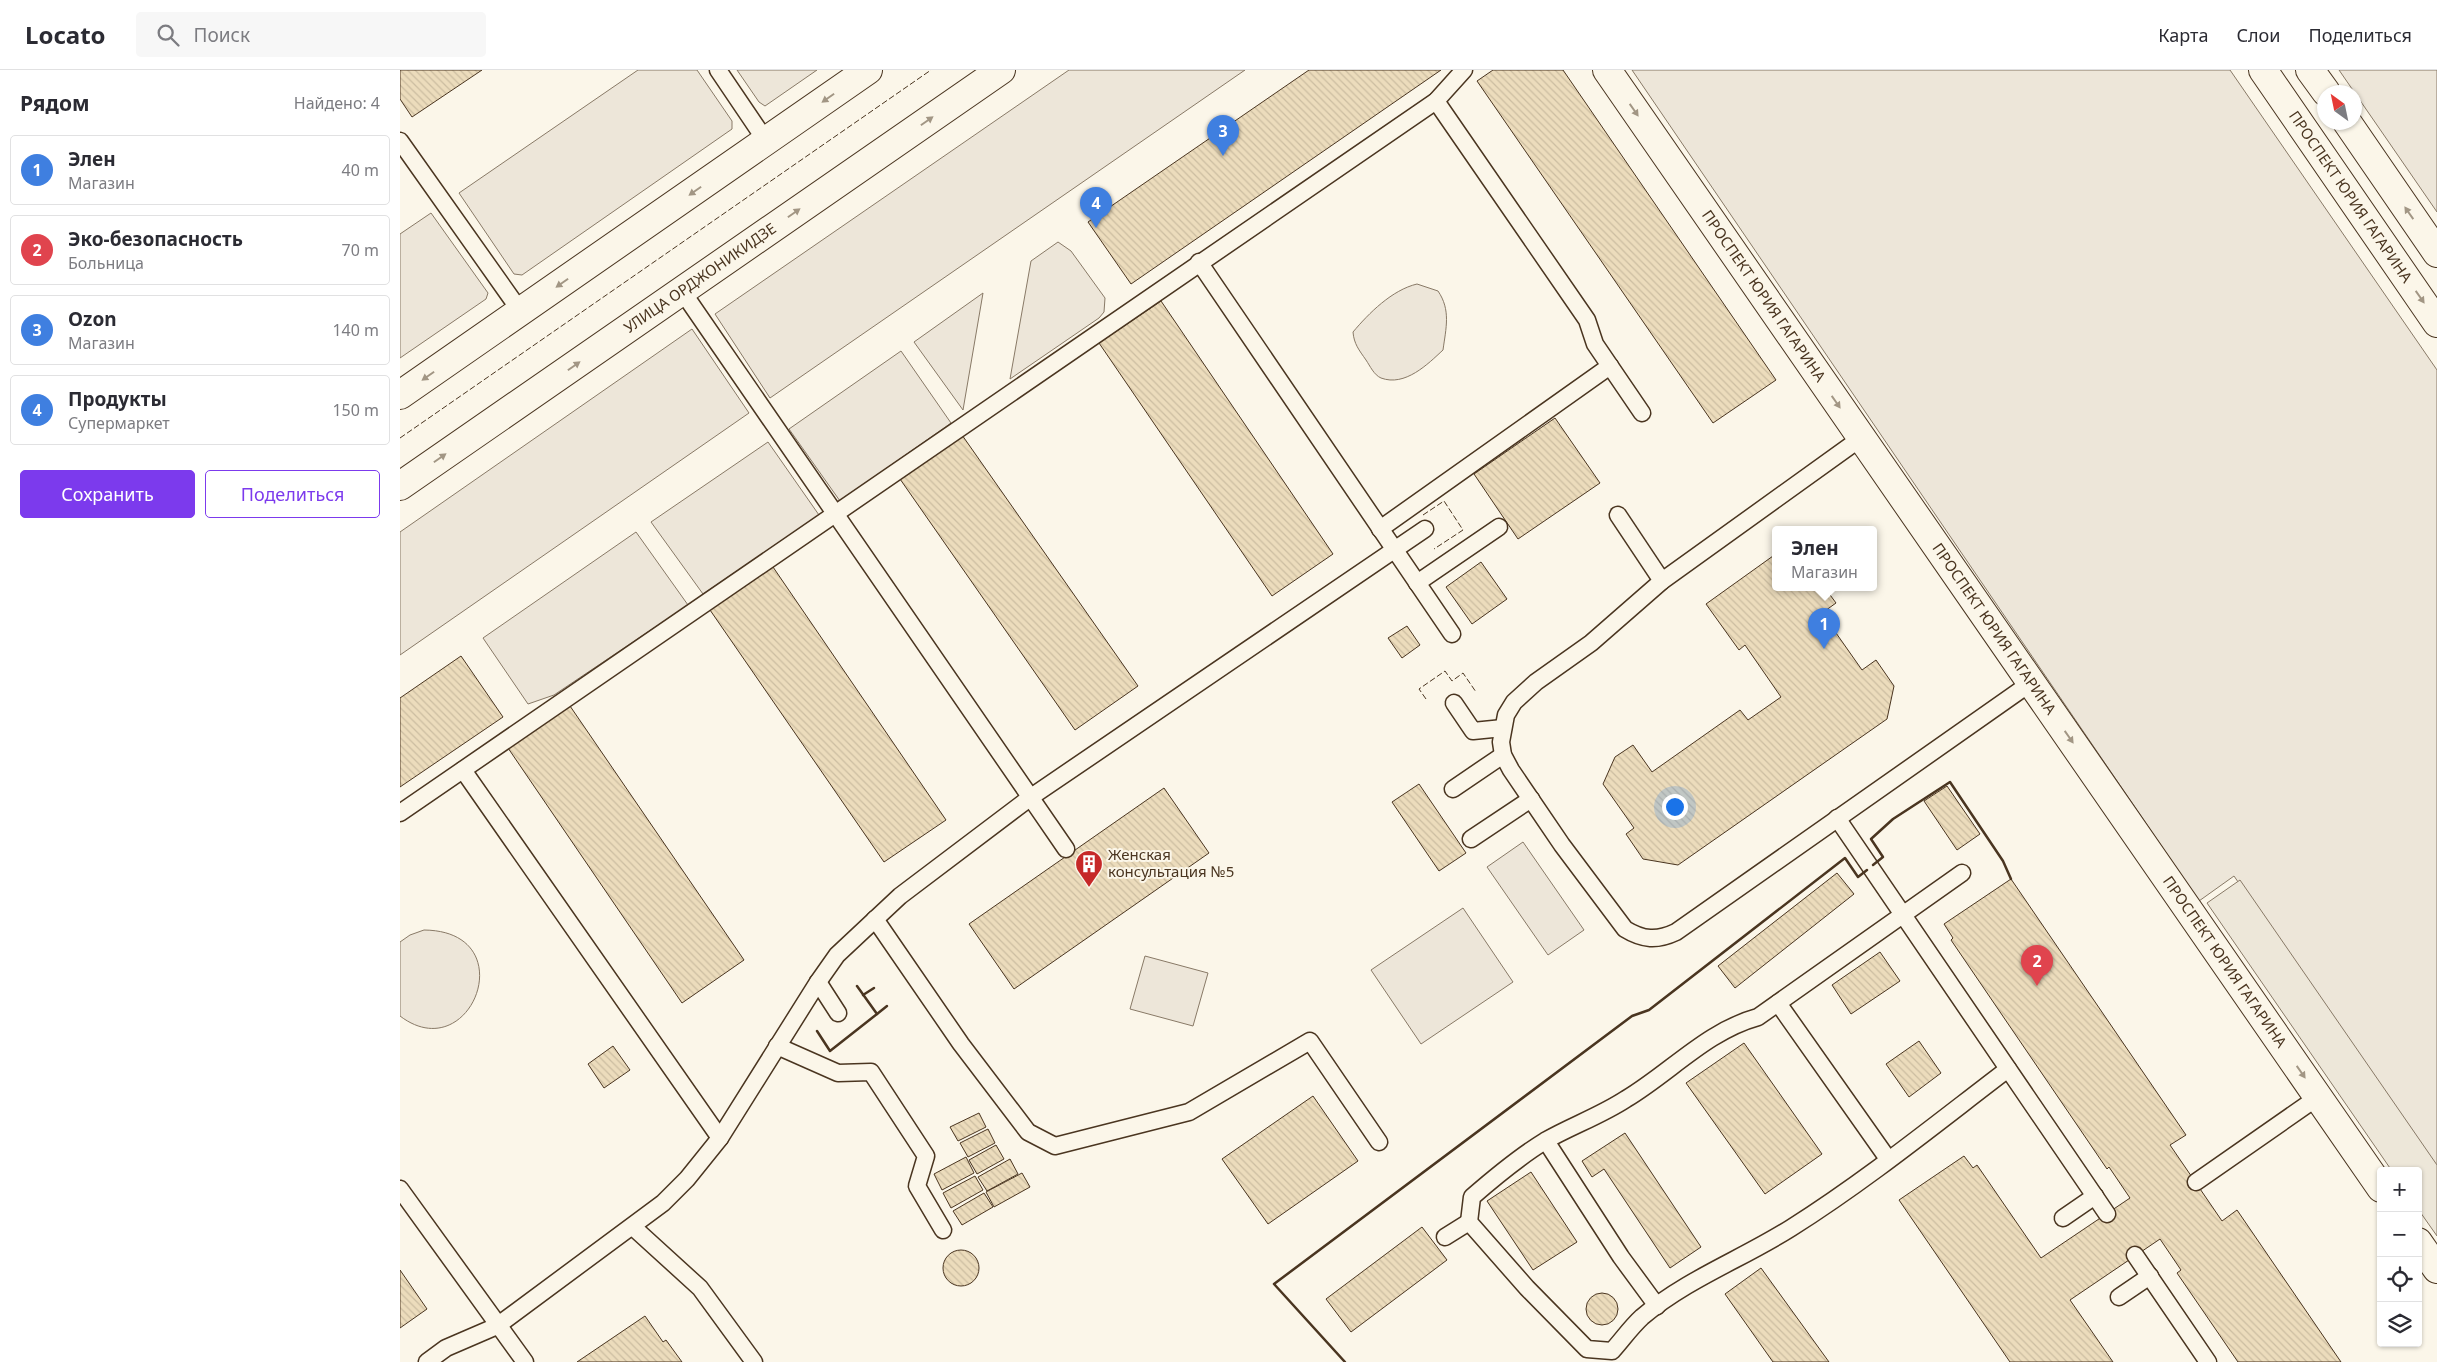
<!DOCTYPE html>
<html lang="ru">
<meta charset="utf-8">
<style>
:root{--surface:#fff;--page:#f7f7f7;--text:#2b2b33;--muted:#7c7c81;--line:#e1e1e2;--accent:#7c3aed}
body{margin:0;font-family:"Noto Sans",sans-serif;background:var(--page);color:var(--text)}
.controls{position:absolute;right:15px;bottom:15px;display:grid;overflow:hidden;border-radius:5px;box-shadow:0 1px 4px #0004}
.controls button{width:45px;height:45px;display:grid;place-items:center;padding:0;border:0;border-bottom:1px solid var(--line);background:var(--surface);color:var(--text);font:25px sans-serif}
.compass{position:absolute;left:1917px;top:15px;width:45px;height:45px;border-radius:50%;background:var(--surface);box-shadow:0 1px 4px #0004;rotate:327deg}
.you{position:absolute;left:1274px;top:736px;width:18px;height:18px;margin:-12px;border:4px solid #fff;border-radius:50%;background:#1a73e8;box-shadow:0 0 0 8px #1a73e833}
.badge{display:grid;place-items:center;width:32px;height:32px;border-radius:50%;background:var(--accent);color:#fff;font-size:16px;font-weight:700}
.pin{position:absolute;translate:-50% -41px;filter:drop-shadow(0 1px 2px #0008)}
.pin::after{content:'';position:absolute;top:26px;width:18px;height:15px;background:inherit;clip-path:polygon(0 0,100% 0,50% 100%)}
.popup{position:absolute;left:1372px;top:456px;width:105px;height:65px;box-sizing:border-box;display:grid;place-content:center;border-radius:5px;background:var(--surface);filter:drop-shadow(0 1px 4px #0005);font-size:16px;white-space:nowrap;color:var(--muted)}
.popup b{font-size:19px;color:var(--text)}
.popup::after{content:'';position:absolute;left:50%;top:100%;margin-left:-10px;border:10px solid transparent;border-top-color:var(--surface)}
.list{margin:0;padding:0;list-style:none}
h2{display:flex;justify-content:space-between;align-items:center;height:65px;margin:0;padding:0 20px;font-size:21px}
h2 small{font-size:16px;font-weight:400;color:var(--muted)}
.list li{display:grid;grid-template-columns:32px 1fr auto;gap:15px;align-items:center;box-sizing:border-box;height:70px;margin:0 10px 10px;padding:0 10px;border:1px solid var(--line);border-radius:5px}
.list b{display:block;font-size:19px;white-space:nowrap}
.list p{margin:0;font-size:16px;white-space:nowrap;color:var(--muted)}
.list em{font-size:16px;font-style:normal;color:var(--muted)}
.actions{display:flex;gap:10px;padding:15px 20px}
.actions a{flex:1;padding:11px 0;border:1px solid var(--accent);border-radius:5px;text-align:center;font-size:18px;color:var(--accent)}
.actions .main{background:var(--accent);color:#fff}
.icon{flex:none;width:28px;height:28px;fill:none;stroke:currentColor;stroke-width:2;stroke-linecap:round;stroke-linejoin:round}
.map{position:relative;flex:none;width:2037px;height:1292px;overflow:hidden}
header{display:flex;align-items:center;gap:30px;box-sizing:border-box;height:70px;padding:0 25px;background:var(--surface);border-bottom:1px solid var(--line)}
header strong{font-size:24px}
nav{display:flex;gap:28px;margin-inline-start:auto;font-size:18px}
.search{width:350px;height:45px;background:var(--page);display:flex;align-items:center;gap:12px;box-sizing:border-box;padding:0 18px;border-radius:5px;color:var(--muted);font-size:19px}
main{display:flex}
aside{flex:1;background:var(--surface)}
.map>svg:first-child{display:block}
</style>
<header>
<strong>Locato</strong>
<div class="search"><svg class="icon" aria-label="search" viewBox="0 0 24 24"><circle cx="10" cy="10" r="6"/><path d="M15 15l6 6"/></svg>Поиск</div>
<nav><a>Карта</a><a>Слои</a><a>Поделиться</a></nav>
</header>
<main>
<aside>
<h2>Рядом<small>Найдено: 4</small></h2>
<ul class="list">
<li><span class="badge" style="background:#3f7fe0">1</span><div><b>Элен</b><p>Магазин</p></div><em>40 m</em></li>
<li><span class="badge" style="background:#e0444e">2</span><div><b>Эко-безопасность</b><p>Больница</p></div><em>70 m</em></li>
<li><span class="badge" style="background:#3f7fe0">3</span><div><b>Ozon</b><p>Магазин</p></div><em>140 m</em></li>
<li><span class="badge" style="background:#3f7fe0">4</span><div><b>Продукты</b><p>Супермаркет</p></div><em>150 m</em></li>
</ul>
<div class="actions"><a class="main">Сохранить</a><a>Поделиться</a></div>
</aside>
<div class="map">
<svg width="2037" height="1292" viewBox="0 0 2037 1292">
<defs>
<pattern id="building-back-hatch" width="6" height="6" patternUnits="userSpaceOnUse" patternTransform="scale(1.25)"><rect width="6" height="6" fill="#ecdcbc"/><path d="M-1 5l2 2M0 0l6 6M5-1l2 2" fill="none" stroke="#ccbda1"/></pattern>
</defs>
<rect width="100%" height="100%" fill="#fbf6e9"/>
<g fill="#ede6d9" stroke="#887966">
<path d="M 238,0 L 297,0 L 332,51 L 332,59 L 122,205 L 114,204 L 59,123 Z"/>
<path d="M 337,0 L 417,0 L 365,36 L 359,32 Z"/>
<path d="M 669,0 L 845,0 L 370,328 L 315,244 Z"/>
<path d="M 1232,0 L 1830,0 L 2037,300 L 2037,1103 L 1834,806 L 1799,831 Z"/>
<path d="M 1939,0 L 2037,0 L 2037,142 Z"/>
<path d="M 31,143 L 88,223 L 86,229 L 0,288 L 0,164 Z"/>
<path d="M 658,172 L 671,181 L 705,228 L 704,242 L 699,248 L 610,309 L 631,191 Z"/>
<path d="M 1017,214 L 1038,221 C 1051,240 1046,258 1043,280 C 1028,294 1005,317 981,308 C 974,305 970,296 966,290 C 959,280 954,274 953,262 C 969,243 992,220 1017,214 Z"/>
<path d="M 583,223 L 563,340 L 514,272 Z"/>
<path d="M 292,259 L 349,343 L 0,585 L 0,462 Z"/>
<path d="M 501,281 L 551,353 L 440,431 L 389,359 Z"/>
<path d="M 368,372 L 419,445 L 303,524 L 251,452 Z"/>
<path d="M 236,462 L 288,535 L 154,625 L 128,634 L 83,568 Z"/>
<path d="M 1123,772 L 1184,860 L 1148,885 L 1087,797 Z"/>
<path d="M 1063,838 L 1113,912 L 1021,974 L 971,900 Z"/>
<path d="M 24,860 C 125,861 71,1000 0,946 L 0,872 L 10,865 Z"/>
<path d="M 745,886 L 808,903 L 793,956 L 730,939 Z"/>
</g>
<path fill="#ede7d9" stroke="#887966" d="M 1840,810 L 2037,1095 L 2037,1166 L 2018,1139 L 2018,1101 L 1992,1101 L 1807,833 Z"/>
<g fill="url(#building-back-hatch)" stroke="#4a3520">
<path d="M 0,0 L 82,0 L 12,47 L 0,29 Z"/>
<path d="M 909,0 L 1041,0 L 731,214 L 688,152 Z"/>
<path d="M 1093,0 L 1163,0 L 1376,310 L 1313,353 L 1077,11 Z"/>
<path d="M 761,231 L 933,484 L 872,526 L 699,273 Z"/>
<path d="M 1155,348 L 1200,413 L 1118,469 L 1074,404 Z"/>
<path d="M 562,365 L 738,616 L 675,660 L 500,409 Z"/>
<path d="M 1373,486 L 1375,487 L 1375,518 L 1425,518 L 1436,533 L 1422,543 L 1462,600 L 1476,590 L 1494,616 L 1487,649 L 1278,795 L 1243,789 L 1226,764 L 1234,758 L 1203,714 L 1215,687 L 1233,675 L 1252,702 L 1340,640 L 1348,650 L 1381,627 L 1345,575 L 1339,580 L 1306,534 Z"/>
<path d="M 1081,492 L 1107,529 L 1072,554 L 1046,517 Z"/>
<path d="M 373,497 L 546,750 L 484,792 L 310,540 Z"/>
<path d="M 1007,556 L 1020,575 L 1002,588 L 988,568 Z"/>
<path d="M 61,586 L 103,647 L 0,717 L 0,628 Z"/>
<path d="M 170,636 L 344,890 L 282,933 L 108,678 Z"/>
<path d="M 1019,714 L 1066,783 L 1039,801 L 992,732 Z"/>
<path d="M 1547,716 L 1580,764 L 1557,780 L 1524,731 Z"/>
<path d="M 764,718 L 809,783 L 614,919 L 569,854 Z"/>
<path d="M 1437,803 L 1454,824 L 1335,918 L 1318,896 Z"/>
<path d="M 1611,809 L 1786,1065 L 1770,1075 L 1822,1151 L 1837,1140 L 1941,1292 L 1838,1292 L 1777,1203 L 1781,1200 L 1760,1169 L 1670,1230 L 1713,1292 L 1610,1292 L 1499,1130 L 1564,1086 L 1573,1098 L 1577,1095 L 1641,1188 L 1730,1128 L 1709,1097 L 1707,1099 L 1551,870 L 1553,868 L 1544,854 Z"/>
<path d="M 1480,882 L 1500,911 L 1451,944 L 1432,915 Z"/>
<path d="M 1519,971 L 1541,1003 L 1509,1027 L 1486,994 Z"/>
<path d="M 1344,973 L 1422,1084 L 1365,1124 L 1286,1013 Z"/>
<path d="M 213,976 L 230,1000 L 204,1018 L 188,994 Z"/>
<path d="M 913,1026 L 958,1091 L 868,1154 L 822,1089 Z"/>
<path d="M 579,1043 L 586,1057 L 558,1071 L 550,1057 Z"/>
<path d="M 588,1059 L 595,1073 L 568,1087 L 560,1073 Z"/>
<path d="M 1225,1063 L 1301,1177 L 1270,1198 L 1204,1099 L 1192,1107 L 1182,1091 Z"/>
<path d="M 596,1075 L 604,1089 L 577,1104 L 569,1090 Z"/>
<path d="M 566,1087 L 574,1103 L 542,1120 L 534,1104 Z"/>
<path d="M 610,1089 L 618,1104 L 587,1121 L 578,1107 Z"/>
<path d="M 1131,1102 L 1177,1172 L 1133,1200 L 1087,1131 Z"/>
<path d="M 622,1103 L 630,1117 L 594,1137 L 586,1122 Z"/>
<path d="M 575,1106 L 583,1120 L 551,1138 L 543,1123 Z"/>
<path d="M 584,1123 L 593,1137 L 562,1155 L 553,1141 Z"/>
<path d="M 1022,1157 L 1047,1190 L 951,1262 L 926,1229 Z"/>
<circle cx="561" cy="1198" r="18"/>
<path d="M 1361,1198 L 1429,1292 L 1373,1292 L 1325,1224 Z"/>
<path d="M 0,1200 L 27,1239 L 0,1258 Z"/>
<circle cx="1202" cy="1239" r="16"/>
<path d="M 245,1246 L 263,1272 L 266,1270 L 282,1292 L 177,1292 Z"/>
</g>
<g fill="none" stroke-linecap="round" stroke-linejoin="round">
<defs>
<g id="lane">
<path d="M 318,0 L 366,71"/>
<path d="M 1036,31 L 1187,250 L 1195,274 L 1242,343"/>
<path d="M 0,71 L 121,242"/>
<path d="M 799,192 L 1052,564"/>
<path d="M 282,221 L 666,779"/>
<path d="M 1461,368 L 1262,511 L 1191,573 L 1136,612 L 1114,632 L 1106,645 L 1101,672 L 1103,685 L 1111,700 L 1162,775 L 1225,859 C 1243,870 1257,871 1276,862 L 1632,612"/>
<path d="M 1218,445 L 1262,511"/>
<path d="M 980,459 L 1210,296"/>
<path d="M 1017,513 L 1099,457"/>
<path d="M 1054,633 L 1073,661 L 1103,658"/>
<path d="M 63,700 L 320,1068"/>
<path d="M 1053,719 L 1103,685"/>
<path d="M 0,743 L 1036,31 L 1064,0"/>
<path d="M 1437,748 L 1707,1144"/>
<path d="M 1071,769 L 1131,729"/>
<path d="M 1562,803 L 1358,947 C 1307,961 1271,1002 1226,1029 C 1200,1046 1171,1056 1145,1071 C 1119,1087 1095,1107 1072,1127 L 1069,1152 L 1127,1218 L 1187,1279 L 1212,1281 C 1222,1270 1231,1257 1242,1247 C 1287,1209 1342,1189 1391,1158 C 1467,1110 1537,1053 1608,999"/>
<path d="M 475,849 L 561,974 L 628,1062 L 655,1076 L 789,1042 L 910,971 L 979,1072"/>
<path d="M 418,912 L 438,943"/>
<path d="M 1378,933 L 1488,1089"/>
<path d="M 377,976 L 438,1003 L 471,1002 L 526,1086 L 517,1116 L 543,1160"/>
<path d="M 1146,1071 L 1221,1187 L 1257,1236"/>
<path d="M 1796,1112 L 1918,1027"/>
<path d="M 0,1119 L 125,1292"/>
<path d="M 1663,1148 L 1695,1126"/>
<path d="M 233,1157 L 300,1218 L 354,1292"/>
<path d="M 1045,1167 L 1069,1152"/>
<path d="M 1735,1185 L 1808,1292"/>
<path d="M 1719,1227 L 1750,1206"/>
<path d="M 27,1292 L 46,1278 L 97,1256 L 263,1133 L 287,1109 L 320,1068 L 418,912 L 437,885 L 500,826 L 631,727 L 1025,459"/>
</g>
<g id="street">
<path id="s1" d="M 1207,0 L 1981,1118"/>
<path d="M 2018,1172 L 2037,1199"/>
</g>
<g id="secondary">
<path id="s2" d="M 1863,0 L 2037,253"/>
<path d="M 1910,0 L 1926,22"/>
<path d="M 1947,52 L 2037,183"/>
<path d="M 0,325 L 468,0"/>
<path id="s3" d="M 0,416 L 601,0"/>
</g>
</defs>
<use href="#lane" stroke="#4a3520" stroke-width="19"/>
<use href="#street" stroke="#4a3520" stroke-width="30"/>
<use href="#secondary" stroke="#4a3520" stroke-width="30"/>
<use href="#lane" stroke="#fbf6e9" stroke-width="16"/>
<use href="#street" stroke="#fbf6e9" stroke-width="28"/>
<use href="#secondary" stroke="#fbf6e9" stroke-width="28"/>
<g stroke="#4a3520" stroke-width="1" stroke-dasharray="6 2.5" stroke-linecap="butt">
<path d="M 0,368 L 531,0"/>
<path d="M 1023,445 L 1044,431 L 1063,460 L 1034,479"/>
<path d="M 1026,629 L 1019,619 L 1045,601 L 1052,611 L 1063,603 L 1076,622"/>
</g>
<g stroke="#4a3520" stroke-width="2.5">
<path d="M 1473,795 L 1483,787 L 1471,769 L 1493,749 L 1550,712 L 1603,791 L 1611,809"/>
<path d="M 463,925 L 474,918"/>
<path d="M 477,944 L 487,936"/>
<path d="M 417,961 L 430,981 L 477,944 L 457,916"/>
<path d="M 945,1292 L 874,1214 L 1232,946 L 1249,940 L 1445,788 L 1458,807 L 1467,800"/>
</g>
</g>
<defs><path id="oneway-solid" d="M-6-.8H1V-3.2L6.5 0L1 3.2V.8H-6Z" transform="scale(1.25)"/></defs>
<g fill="#a29684">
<use href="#oneway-solid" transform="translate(428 28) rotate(145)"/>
<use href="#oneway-solid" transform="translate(1234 40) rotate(55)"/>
<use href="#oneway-solid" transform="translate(527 51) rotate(-35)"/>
<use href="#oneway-solid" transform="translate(295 121) rotate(145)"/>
<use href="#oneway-solid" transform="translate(394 143) rotate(-35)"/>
<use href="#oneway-solid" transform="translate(2009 143) rotate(-125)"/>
<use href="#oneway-solid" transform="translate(162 213) rotate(145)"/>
<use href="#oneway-solid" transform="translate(2020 227) rotate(55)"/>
<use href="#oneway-solid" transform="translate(174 296) rotate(-35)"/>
<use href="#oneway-solid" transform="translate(28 306) rotate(145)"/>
<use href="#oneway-solid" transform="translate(1436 332) rotate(55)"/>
<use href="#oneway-solid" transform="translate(40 388) rotate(-35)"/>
<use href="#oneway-solid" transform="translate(1669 667) rotate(55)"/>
<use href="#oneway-solid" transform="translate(1901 1002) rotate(55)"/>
</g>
<defs>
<symbol id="building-pin" viewBox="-11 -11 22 30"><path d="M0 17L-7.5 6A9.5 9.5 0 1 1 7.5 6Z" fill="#c62828" stroke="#fbf6e9"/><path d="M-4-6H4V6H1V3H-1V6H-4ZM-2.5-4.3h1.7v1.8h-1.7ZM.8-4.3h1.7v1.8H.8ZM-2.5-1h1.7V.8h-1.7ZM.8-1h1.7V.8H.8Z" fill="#fff"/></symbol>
</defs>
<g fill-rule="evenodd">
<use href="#building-pin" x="673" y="778" width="32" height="43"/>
</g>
<g text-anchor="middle" stroke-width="4" stroke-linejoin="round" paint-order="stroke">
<g font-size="15" fill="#4a3520" stroke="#fbf6e9">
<text dy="5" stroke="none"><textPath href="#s2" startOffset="154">ПРОСПЕКТ ЮРИЯ ГАГАРИНА</textPath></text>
<text dy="5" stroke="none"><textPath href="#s3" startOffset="365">УЛИЦА ОРДЖОНИКИДЗЕ</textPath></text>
<text dy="5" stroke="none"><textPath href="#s1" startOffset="275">ПРОСПЕКТ ЮРИЯ ГАГАРИНА</textPath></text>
<text dy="5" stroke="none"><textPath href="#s1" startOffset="680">ПРОСПЕКТ ЮРИЯ ГАГАРИНА</textPath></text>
<text dy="5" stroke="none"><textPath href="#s1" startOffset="1085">ПРОСПЕКТ ЮРИЯ ГАГАРИНА</textPath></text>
</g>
<g font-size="15" fill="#4a3520" stroke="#fbf6e9" text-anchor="start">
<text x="708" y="790">Женская<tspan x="708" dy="17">консультация №5</tspan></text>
</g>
</g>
</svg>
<div class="controls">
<button>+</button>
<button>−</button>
<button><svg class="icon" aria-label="locate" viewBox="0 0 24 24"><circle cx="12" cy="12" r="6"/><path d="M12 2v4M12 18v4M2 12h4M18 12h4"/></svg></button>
<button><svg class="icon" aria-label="layers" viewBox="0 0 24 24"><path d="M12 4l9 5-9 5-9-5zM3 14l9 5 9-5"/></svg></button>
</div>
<svg class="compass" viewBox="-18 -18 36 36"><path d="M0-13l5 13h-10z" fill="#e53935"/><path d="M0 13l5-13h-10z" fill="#7c7c81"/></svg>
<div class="you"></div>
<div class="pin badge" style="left:1424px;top:579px;background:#3f7fe0">1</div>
<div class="popup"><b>Элен</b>Магазин</div>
<div class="pin badge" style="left:1637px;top:916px;background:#e0444e">2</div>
<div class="pin badge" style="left:823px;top:86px;background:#3f7fe0">3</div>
<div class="pin badge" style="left:696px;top:158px;background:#3f7fe0">4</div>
</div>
</main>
